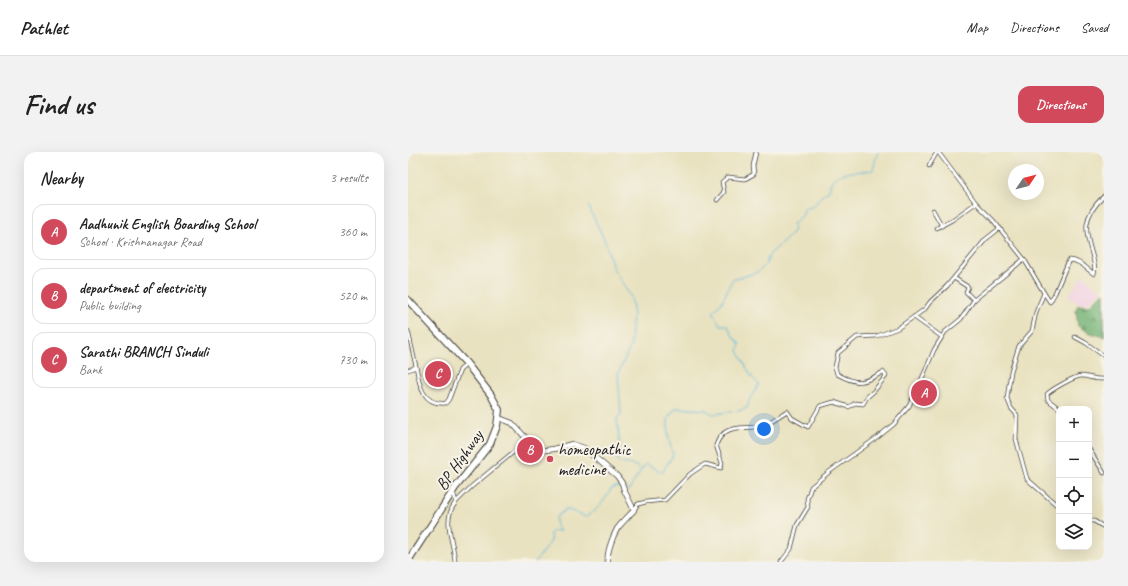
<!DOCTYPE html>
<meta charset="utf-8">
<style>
:root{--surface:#fff;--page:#f2f2f2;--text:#222;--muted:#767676;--line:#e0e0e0;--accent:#d1495b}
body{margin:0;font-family:Caveat,sans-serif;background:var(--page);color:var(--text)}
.controls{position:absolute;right:12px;bottom:12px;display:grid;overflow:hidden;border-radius:8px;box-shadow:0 4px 16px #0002}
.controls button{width:36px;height:36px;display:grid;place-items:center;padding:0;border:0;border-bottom:1px solid var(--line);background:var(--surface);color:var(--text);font:20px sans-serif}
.compass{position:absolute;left:600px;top:12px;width:36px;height:36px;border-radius:50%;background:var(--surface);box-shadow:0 4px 16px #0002;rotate:55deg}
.you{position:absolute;left:356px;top:277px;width:14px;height:14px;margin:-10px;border:3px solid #fff;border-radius:50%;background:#1a73e8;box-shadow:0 0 0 6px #1a73e833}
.badge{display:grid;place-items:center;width:26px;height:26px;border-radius:50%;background:var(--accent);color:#fff;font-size:13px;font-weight:700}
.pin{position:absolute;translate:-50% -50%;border:2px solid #fff;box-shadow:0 1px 4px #0006}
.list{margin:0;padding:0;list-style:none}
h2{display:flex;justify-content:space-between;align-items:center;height:52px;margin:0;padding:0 16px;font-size:17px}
h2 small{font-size:13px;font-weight:400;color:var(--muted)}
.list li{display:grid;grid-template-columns:26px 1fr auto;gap:12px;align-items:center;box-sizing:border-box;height:56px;margin:0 8px 8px;padding:0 8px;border:1px solid var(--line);border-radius:12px}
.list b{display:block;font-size:15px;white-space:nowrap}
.list p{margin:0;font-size:13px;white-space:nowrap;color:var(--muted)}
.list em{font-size:13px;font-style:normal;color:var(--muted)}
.icon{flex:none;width:22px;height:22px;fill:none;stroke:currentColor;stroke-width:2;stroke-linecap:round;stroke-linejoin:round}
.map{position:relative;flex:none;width:696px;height:410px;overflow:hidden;border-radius:12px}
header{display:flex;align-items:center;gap:24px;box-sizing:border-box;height:56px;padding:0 20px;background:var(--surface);border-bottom:1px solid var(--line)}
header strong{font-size:19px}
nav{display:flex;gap:22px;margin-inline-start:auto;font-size:14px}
.intro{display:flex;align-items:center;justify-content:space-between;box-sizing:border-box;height:96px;padding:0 24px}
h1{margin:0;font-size:28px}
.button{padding:10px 18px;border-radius:12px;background:var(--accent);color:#fff;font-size:14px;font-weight:700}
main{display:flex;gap:24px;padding:0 24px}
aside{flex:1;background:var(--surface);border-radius:12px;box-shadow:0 4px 16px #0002}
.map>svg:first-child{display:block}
</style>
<header>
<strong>Pathlet</strong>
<nav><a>Map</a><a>Directions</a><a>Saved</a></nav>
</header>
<div class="intro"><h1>Find us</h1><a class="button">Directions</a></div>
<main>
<aside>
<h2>Nearby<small>3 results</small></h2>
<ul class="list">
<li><span class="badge">A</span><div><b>Aadhunik English Boarding School</b><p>School · Krishnanagar Road</p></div><em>360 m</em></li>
<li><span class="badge">B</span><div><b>department of electricity</b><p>Public building</p></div><em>520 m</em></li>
<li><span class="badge">C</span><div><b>Sarathi BRANCH Sinduli</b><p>Bank</p></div><em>730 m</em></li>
</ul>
</aside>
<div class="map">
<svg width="696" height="410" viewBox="0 0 696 410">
<defs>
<pattern id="forest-firs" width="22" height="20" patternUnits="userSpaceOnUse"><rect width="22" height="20" fill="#74b476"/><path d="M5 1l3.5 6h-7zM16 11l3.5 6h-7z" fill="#5e9260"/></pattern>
</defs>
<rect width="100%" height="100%" fill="#f7f3e8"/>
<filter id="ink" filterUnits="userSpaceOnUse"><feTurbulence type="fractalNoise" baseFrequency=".025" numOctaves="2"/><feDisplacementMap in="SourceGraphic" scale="8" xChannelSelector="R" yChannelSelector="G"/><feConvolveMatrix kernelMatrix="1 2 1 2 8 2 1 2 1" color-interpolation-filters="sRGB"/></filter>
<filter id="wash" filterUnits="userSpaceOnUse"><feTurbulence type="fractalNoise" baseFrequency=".012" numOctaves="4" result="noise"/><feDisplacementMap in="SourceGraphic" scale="16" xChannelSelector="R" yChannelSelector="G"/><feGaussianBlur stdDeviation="0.9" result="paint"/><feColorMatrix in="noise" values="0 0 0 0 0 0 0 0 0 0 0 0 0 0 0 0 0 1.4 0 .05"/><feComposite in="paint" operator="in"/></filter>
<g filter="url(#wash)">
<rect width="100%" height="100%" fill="#e9e2c0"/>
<g fill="#f2cfe2">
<path d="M 675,123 L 693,139 L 679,152 L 669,150 L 661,144 Z"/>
<path d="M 516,228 L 523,230 L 524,232 L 524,238 L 521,244 L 523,247 L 520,255 L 521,257 L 506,249 Z"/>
</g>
<path fill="url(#forest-firs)" stroke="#486849" d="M 696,140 L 696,185 L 680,180 L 670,174 L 668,158 L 670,153 L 681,154 Z"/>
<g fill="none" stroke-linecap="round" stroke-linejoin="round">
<g stroke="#5fbadd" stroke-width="1">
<path d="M 180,54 L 197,89 L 205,116 L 223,145 L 225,158 L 223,193 L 210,222 L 213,261 L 209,267 L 212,298 L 208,304 L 211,311 C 219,313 226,311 232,317"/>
<path d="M 219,337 L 221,338 C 227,329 231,320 238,312 L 254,321 L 265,303 L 260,284 L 260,266 L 268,256 L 298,258 L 305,262 L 330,259 L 339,256 L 341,249 L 351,232 C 340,224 337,210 330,199 L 332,192 L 324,183 L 319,173 L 312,173 L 305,160 L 314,150 L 324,128 L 350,120 L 358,112 L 361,103 L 382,84 L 386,77 L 385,72 L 395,63 L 396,56 L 405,55 L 414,43 L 421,39 C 422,36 422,32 423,30 C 432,17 452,21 465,18 L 469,2 L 471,0"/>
<path d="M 127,410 L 143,389 L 142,382 L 145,379 L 152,379 L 148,374 L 148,365 L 158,357 L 178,365 C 189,358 197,349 203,337 L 208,335 L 213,336"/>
</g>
</g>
</g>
<g filter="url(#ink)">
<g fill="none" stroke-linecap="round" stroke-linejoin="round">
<defs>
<g id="street">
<path d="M 530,0 L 568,51 L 585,68 L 616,107 L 636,141 L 628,160 L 624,179 L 611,194 L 603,219 L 599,246 L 603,256 L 609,263 L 608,287 L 619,327 L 651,355"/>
<path d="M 521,14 L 529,0"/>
<path d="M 309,48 L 316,40 L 314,30 L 320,25 L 337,27 L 346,22 L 345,14 L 348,0"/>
<path d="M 525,58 L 534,74"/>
<path d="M 529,76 L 544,68 L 568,51"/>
<path d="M 546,126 L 560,135 L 558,140 L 566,148"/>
<path d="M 636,141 L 642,150 L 647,141 L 661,108 C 671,108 678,116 686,122 C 688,116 686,112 685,106 C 677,78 673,66 696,44"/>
<path d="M 506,165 L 534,185"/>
<path d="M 0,179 C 3,191 5,202 8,214 C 11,231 14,254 38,251 L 41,247 L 52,218 L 59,212"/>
<path d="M 667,185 L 678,191 L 696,204"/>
<path d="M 0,218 L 8,215"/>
<path d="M 652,257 L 640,248 L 639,242 C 643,238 667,224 673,224 C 681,224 686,228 696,227"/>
<path d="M 681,297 L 696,321"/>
<path d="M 45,339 L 48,350 C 33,368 46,389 47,410"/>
<path d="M 48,350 L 63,335 L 120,288"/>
<path d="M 226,358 L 230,352 L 238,350 L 257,348 L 282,322 L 297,312 L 313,316 L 314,311 L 308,293 C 317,270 335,278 354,274 C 358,273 374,262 379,259 L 384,266 L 400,275 L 412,254 L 426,250 L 441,255 L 447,251 L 455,252 L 459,245 L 466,239 L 478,224 L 475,220 C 455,232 449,233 429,222 L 427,215 L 430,201 L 449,185 L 469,184 L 490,176 L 517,157 L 522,150 L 539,134 L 578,87 L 592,76"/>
<path d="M 681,369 L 686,369 L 696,375"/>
<path d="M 373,410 L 383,397 L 389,373 L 400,355 L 399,347 L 403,335 L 421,320 L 470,285 L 486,272 L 501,254 L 516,222 L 526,198 L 537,180 L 553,167 L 566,148 L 616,107"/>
</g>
<path id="secondary" d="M 91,266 L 104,271 L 130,299 L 146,297 L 164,292 L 176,296 L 209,324 L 214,331 L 216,338 L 226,358 C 221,364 214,370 209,377 C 205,384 198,402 200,410"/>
<path id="highway" d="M 0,148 L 59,212 L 83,243 L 91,258 L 89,274 L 82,292 L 47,336 L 0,409"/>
</defs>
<use href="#street" stroke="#3b3a35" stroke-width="4.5"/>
<use href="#secondary" stroke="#3b3a35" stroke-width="6"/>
<use href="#highway" stroke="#3b3a35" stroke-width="8"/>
<use href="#street" stroke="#fff" stroke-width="3"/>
<use href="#secondary" stroke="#fff" stroke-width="4.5"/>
<use href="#highway" stroke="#fff" stroke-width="6"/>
</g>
</g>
<circle fill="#d1495b" stroke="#f7f3e8" stroke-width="1.5" cx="142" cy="307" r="4"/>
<g text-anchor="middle" stroke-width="4" stroke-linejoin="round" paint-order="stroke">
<g font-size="17" fill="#1c1c1c" stroke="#f7f3e8" text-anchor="start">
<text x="150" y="303">homeopathic<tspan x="150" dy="20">medicine</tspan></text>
</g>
<g font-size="17" fill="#1c1c1c" stroke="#f7f3e8">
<text transform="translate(51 308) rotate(-55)" y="6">BP Highway</text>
</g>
</g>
</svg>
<div class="controls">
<button>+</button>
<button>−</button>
<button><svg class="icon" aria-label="locate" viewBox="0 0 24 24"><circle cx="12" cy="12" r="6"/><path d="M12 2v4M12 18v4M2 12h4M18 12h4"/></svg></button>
<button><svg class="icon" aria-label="layers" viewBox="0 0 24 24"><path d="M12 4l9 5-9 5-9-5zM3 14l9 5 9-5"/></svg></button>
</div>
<svg class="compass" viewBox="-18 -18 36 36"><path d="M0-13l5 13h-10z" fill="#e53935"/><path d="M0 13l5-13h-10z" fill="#767676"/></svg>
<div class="you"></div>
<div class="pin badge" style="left:516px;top:241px">A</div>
<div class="pin badge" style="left:122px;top:298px">B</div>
<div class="pin badge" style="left:30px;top:222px">C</div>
</div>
</main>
